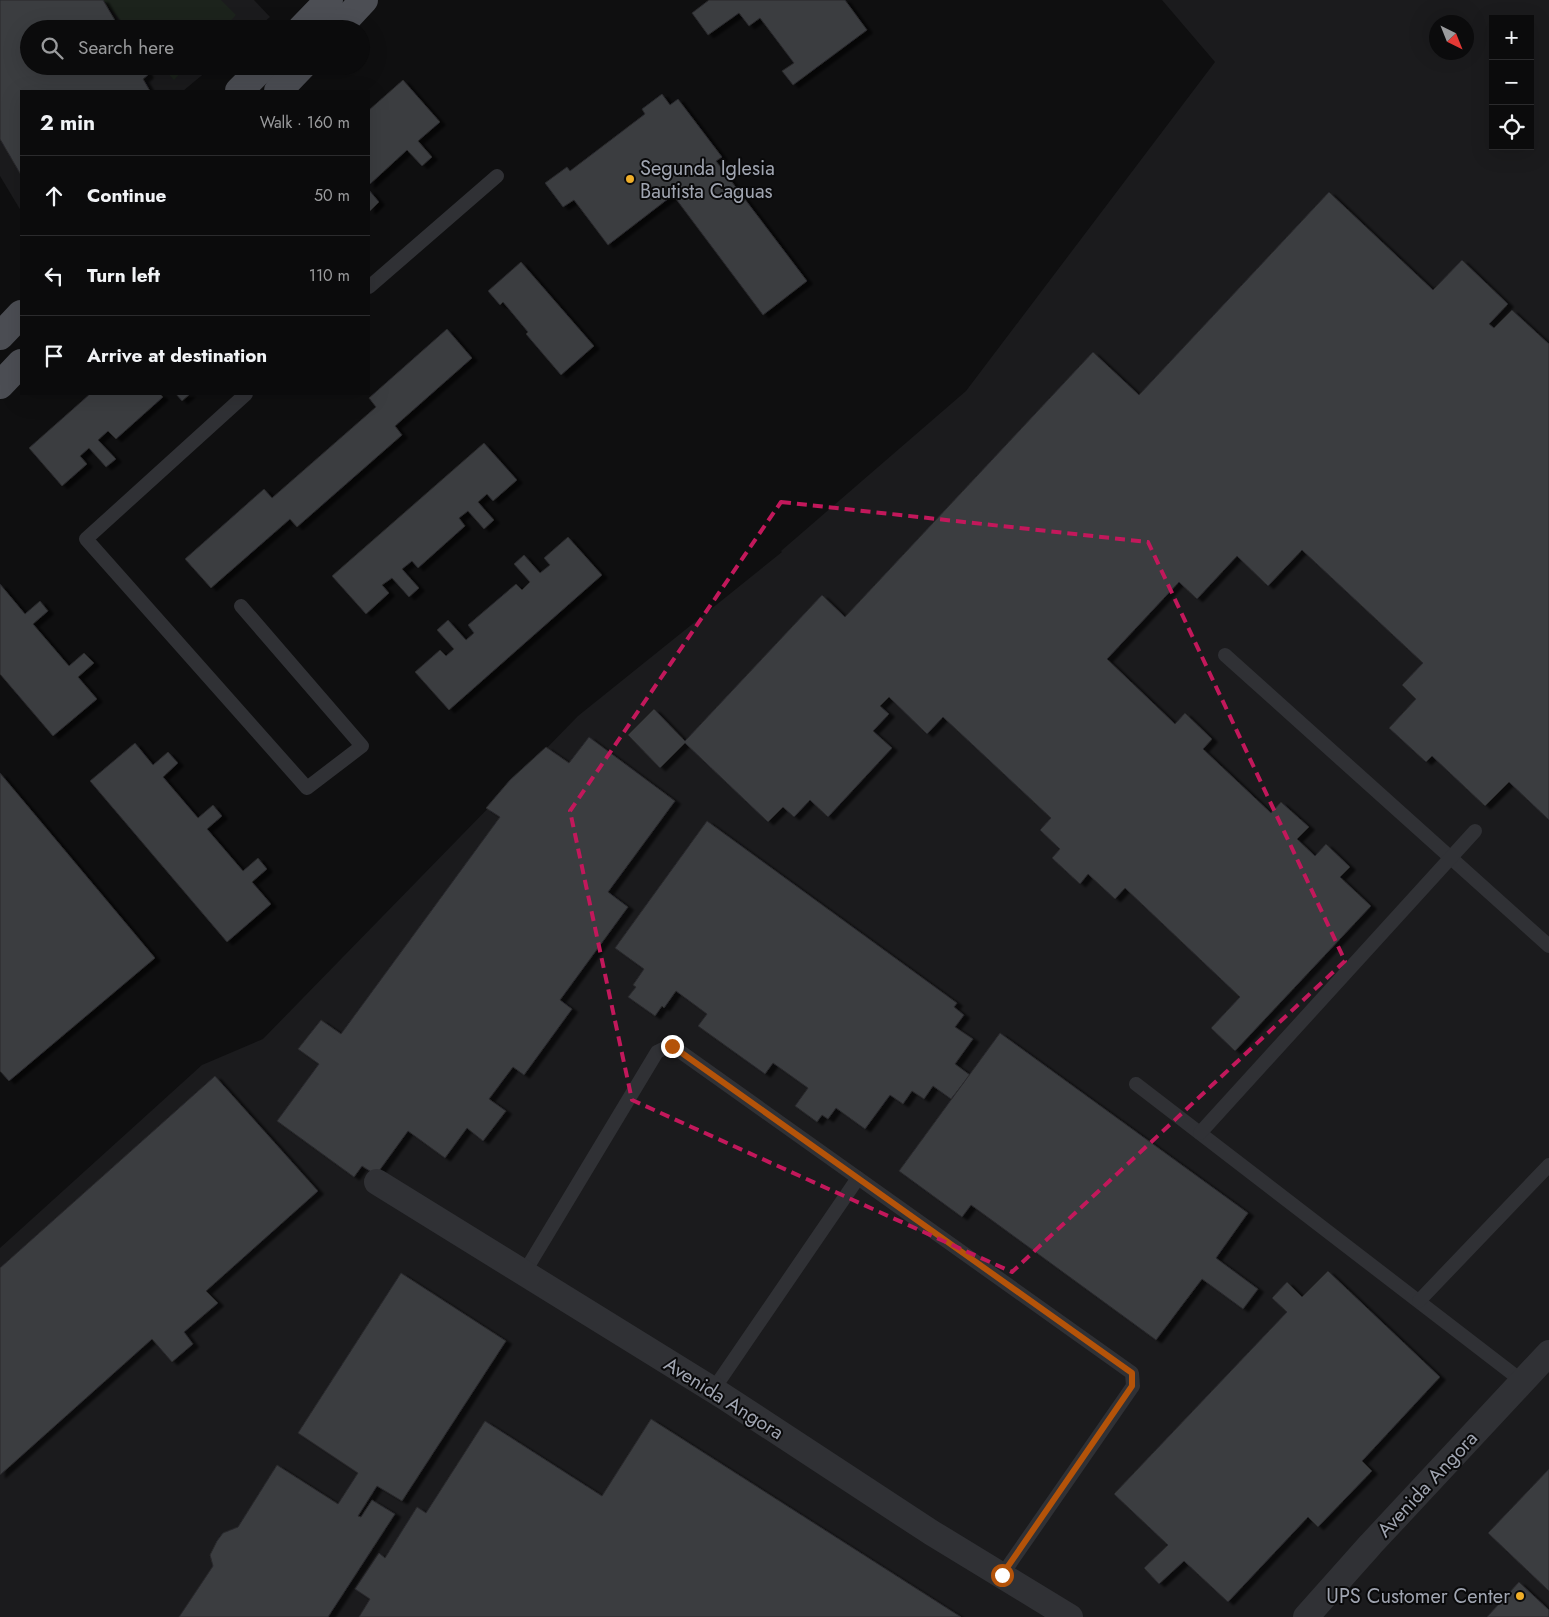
<!DOCTYPE html>
<meta charset="utf-8">
<style>
:root{--surface:#0b0b0c;--page:#141415;--text:#f1f3f6;--muted:#9a9b9d;--line:#2b2b2d}
body{margin:0;font-family:Jost,sans-serif;background:var(--page);color:var(--text)}
.controls{position:absolute;right:15px;top:15px;display:grid;overflow:hidden;border-radius:0px;box-shadow:0 5px 20px #0002}
.controls button{width:45px;height:45px;display:grid;place-items:center;padding:0;border:0;border-bottom:1px solid var(--line);background:var(--surface);color:var(--text);font:25px sans-serif}
.compass{position:absolute;left:1429px;top:15px;width:45px;height:45px;border-radius:50%;background:var(--surface);box-shadow:0 5px 20px #0002;rotate:137deg}
.stop{position:absolute;width:15px;height:15px;margin:-11px;border:4px solid #b45309;border-radius:50%;background:#fff}
.stop.end{background:#b45309;border-color:#fff;box-shadow:0 1px 5px #0008}
.list{margin:0;padding:0;list-style:none}
h2{display:flex;justify-content:space-between;align-items:center;height:65px;margin:0;padding:0 20px;font-size:21px}
h2 small{font-size:16px;font-weight:400;color:var(--muted)}
.list li{display:grid;grid-template-columns:32px 1fr auto;gap:15px;align-items:center;box-sizing:border-box;height:80px;padding:0 20px;border-top:1px solid var(--line)}
.list b{display:block;font-size:19px;white-space:nowrap}
.list em{font-size:16px;font-style:normal;color:var(--muted)}
.icon{flex:none;width:28px;height:28px;fill:none;stroke:currentColor;stroke-width:2;stroke-linecap:round;stroke-linejoin:round}
.map{position:relative;flex:none;width:1549px;height:1617px;overflow:hidden}
.search{position:absolute;background:var(--surface);box-shadow:0 5px 20px #0002;left:20px;top:20px;width:350px;height:55px;display:flex;align-items:center;gap:12px;box-sizing:border-box;padding:0 18px;border-radius:28px;color:var(--muted);font-size:19px}
.panel{position:absolute;background:var(--surface);box-shadow:0 5px 20px #0002;left:20px;top:90px;width:350px;height:305px;border-radius:0px}
.map>svg:first-child{display:block}
</style>
<div class="map">
<svg width="1549" height="1617" viewBox="0 0 1549 1617">
<defs>
<filter id="shadow"><feDropShadow dx="5.5" dy="3" stdDeviation="1" flood-color="#0009"/></filter>
</defs>
<rect width="100%" height="100%" fill="#0f0f10"/>
<g fill="#1b1b1d" fill-rule="evenodd">
<path d="M 0,0 L 254,0 L 270,17 L 256,29 L 29,29 L 29,66 L 213,66 L 183,91 L 21,91 L 21,211 L 0,176 Z"/>
<path d="M 1162,0 L 1549,0 L 1549,1617 L 0,1617 L 0,1248 L 202,1065 L 263,1039 L 578,716 L 782,552 L 781,551 L 966,391 L 1215,62 ZM 1493,19 L 1530,19 L 1530,146 L 1493,146 ZM 1436,22 L 1466,22 L 1466,52 L 1436,52 Z"/>
</g>
<g fill="#1c231c">
<path d="M 103,0 L 221,0 L 236,15 L 223,29 L 128,29 Z"/>
<path d="M 161,66 L 187,66 L 174,80 Z"/>
</g>
<g fill="#3b3c40" stroke="#29292c" filter="url(#shadow)">
<path d="M 0,0 L 103,0 L 120,29 L 29,29 L 29,66 L 143,66 L 148,75 L 143,79 L 150,91 L 21,91 L 21,175 L 0,139 Z"/>
<path d="M 709,0 L 845,0 L 867,30 L 793,85 L 782,71 L 794,63 L 760,18 L 749,26 L 739,13 L 708,35 L 692,13 Z"/>
<path d="M 403,80 L 440,122 L 418,141 L 432,157 L 422,166 L 407,150 L 369,185 L 369,110 Z"/>
<path d="M 662,94 L 670,105 L 678,99 L 722,157 L 716,161 L 807,281 L 763,315 L 673,195 L 608,245 L 574,200 L 563,207 L 545,183 L 567,167 L 570,171 L 645,114 L 642,109 Z"/>
<path d="M 369,190 L 379,202 L 370,211 L 369,210 Z"/>
<path d="M 1329,192 L 1433,290 L 1462,260 L 1508,304 L 1489,324 L 1494,328 L 1512,310 L 1549,344 L 1549,820 L 1509,782 L 1485,806 L 1432,756 L 1426,762 L 1389,728 L 1416,699 L 1402,685 L 1423,663 L 1302,550 L 1268,586 L 1237,556 L 1197,599 L 1179,582 L 1107,659 L 1175,724 L 1185,713 L 1212,739 L 1203,749 L 1271,813 L 1281,802 L 1309,827 L 1297,839 L 1315,856 L 1326,844 L 1350,867 L 1340,877 L 1371,906 L 1235,1051 L 1211,1028 L 1240,997 L 1125,888 L 1115,899 L 1088,874 L 1080,884 L 1052,858 L 1060,849 L 1040,830 L 1051,818 L 943,717 L 927,734 L 889,697 L 880,706 L 889,714 L 873,731 L 892,748 L 828,817 L 810,800 L 794,817 L 783,807 L 768,822 L 685,743 L 660,768 L 628,735 L 654,709 L 685,741 L 822,595 L 845,617 L 1093,352 L 1139,395 Z"/>
<path d="M 521,262 L 594,346 L 561,375 L 526,334 L 528,332 L 503,302 L 500,305 L 488,291 Z"/>
<path d="M 447,329 L 472,358 L 395,426 L 402,435 L 297,527 L 290,519 L 211,588 L 185,559 L 264,489 L 272,498 L 376,407 L 369,398 Z"/>
<path d="M 90,394 L 160,394 L 163,397 L 116,439 L 108,431 L 98,440 L 116,459 L 106,467 L 89,448 L 80,456 L 87,464 L 62,486 L 29,448 Z"/>
<path d="M 176,394 L 190,394 L 182,401 Z"/>
<path d="M 484,443 L 517,480 L 493,501 L 487,494 L 478,502 L 494,520 L 484,529 L 468,511 L 459,518 L 465,526 L 418,568 L 412,561 L 402,569 L 419,588 L 409,597 L 392,578 L 382,585 L 389,593 L 366,614 L 332,576 Z"/>
<path d="M 568,537 L 602,575 L 449,710 L 415,672 L 440,650 L 446,656 L 454,649 L 437,630 L 448,620 L 466,640 L 474,633 L 468,625 L 516,584 L 522,590 L 530,582 L 514,564 L 524,555 L 540,573 L 550,565 L 544,558 Z"/>
<path d="M 0,584 L 25,614 L 40,601 L 48,611 L 33,624 L 69,666 L 84,653 L 94,663 L 78,677 L 97,699 L 53,736 L 0,674 Z"/>
<path d="M 589,737 L 675,801 L 608,892 L 628,907 L 560,1000 L 572,1009 L 524,1075 L 513,1067 L 489,1099 L 506,1111 L 483,1141 L 467,1128 L 445,1158 L 408,1131 L 376,1175 L 362,1166 L 354,1177 L 277,1121 L 319,1064 L 298,1049 L 321,1020 L 341,1034 L 500,817 L 486,808 L 510,780 L 546,747 L 569,763 Z"/>
<path d="M 135,743 L 153,765 L 168,752 L 178,763 L 163,777 L 198,818 L 213,805 L 222,816 L 207,829 L 243,871 L 258,858 L 267,869 L 252,882 L 271,904 L 227,942 L 90,781 Z"/>
<path d="M 0,773 L 155,958 L 9,1081 L 0,1071 Z"/>
<path d="M 707,821 L 957,1003 L 954,1007 L 964,1015 L 955,1027 L 973,1039 L 955,1064 L 970,1075 L 951,1099 L 933,1086 L 924,1099 L 912,1091 L 903,1104 L 890,1095 L 865,1129 L 836,1108 L 828,1119 L 822,1115 L 817,1122 L 795,1106 L 808,1088 L 773,1063 L 765,1074 L 698,1026 L 707,1014 L 676,991 L 664,1008 L 662,1006 L 655,1016 L 628,997 L 636,987 L 633,985 L 644,969 L 615,948 Z"/>
<path d="M 1000,1033 L 1248,1213 L 1216,1258 L 1258,1289 L 1243,1309 L 1202,1279 L 1156,1340 L 971,1205 L 962,1217 L 899,1171 Z"/>
<path d="M 215,1076 L 318,1191 L 206,1291 L 218,1303 L 184,1332 L 193,1344 L 172,1362 L 152,1339 L 0,1475 L 0,1268 Z"/>
<path d="M 1328,1271 L 1440,1377 L 1362,1461 L 1372,1471 L 1318,1527 L 1308,1517 L 1228,1602 L 1184,1561 L 1159,1584 L 1144,1568 L 1168,1545 L 1114,1494 L 1287,1312 L 1272,1298 L 1287,1282 L 1302,1297 Z"/>
<path d="M 401,1273 L 506,1341 L 402,1501 L 377,1486 L 358,1516 L 361,1517 L 372,1500 L 395,1514 L 328,1617 L 179,1617 L 213,1566 L 210,1555 L 217,1541 L 223,1533 L 238,1527 L 277,1465 L 338,1504 L 358,1473 L 298,1433 Z"/>
<path d="M 651,1419 L 684,1440 L 961,1617 L 359,1617 L 370,1599 L 355,1589 L 379,1553 L 385,1558 L 417,1507 L 426,1513 L 485,1421 L 602,1496 Z"/>
<path d="M 1549,1469 L 1549,1591 L 1488,1533 Z"/>
<path d="M 1519,1582 L 1549,1610 L 1549,1617 L 1487,1617 Z"/>
</g>
<g fill="none" stroke-linecap="round" stroke-linejoin="round">
<g stroke="#303135" stroke-width="14">
<path d="M 369,287 L 497,176"/>
<path d="M 241,606 L 362,746 L 307,788 L 86,539 L 246,394"/>
<path d="M 1225,655 L 1549,946"/>
<path d="M 1136,1084 L 1522,1381"/>
<path d="M 1200,1133 L 1475,831"/>
<path d="M 524,1273 L 657,1052 L 671,1045 L 1132,1373 L 1133,1386 L 1002,1575"/>
<path d="M 1419,1301 L 1549,1165"/>
<path d="M 713,1390 L 858,1178"/>
</g>
<g stroke="#303135" stroke-width="26">
<path d="M 377,1182 L 723,1396 L 932,1533 L 1070,1617"/>
<path d="M 1306,1617 L 1371,1544 L 1549,1353"/>
</g>
<g stroke="#4c4e54" stroke-width="28">
<path d="M 301,29 L 329,0"/>
<path d="M 337,29 L 364,0"/>
<path d="M 239,91 L 264,66"/>
<path d="M 278,91 L 302,66"/>
<path d="M 0,336 L 21,314"/>
<path d="M 0,385 L 21,363"/>
</g>
</g>
<g fill="none" stroke-linecap="round" stroke-linejoin="round">
<path stroke="#b45309" stroke-width="6" d="M 672,1046 L 1132,1373 L 1132,1386 L 1002,1575"/>
</g>
<path fill="none" stroke="#c2185b" stroke-width="4" stroke-dasharray="10 6" stroke-linejoin="round" d="M 781,502 L 1148,542 L 1345,961 L 1012,1272 L 632,1100 L 570,811 Z"/>
<g fill="#efae29" stroke="#0a0a0b" stroke-width="2">
<circle cx="630" cy="179" r="5"/>
<circle cx="1520" cy="1596" r="5"/>
</g>
<g text-anchor="middle" stroke-width="4" stroke-linejoin="round" paint-order="stroke">
<g font-size="20" fill="#a0a5b1" stroke="#0a0a0b" text-anchor="start">
<text x="640" y="175">Segunda Iglesia<tspan x="640" dy="23">Bautista Caguas</tspan></text>
<text x="1510" y="1603" text-anchor="end">UPS Customer Center</text>
</g>
<g font-size="20" fill="#a0a5b1" stroke="#0a0a0b">
<text transform="translate(724 1398) rotate(32)" y="7">Avenida Angora</text>
<text transform="translate(1427 1484) rotate(-47)" y="7">Avenida Angora</text>
</g>
</g>
</svg>
<div class="controls">
<button>+</button>
<button>−</button>
<button><svg class="icon" aria-label="locate" viewBox="0 0 24 24"><circle cx="12" cy="12" r="6"/><path d="M12 2v4M12 18v4M2 12h4M18 12h4"/></svg></button>
</div>
<svg class="compass" viewBox="-18 -18 36 36"><path d="M0-13l5 13h-10z" fill="#e53935"/><path d="M0 13l5-13h-10z" fill="#9a9b9d"/></svg>
<div class="stop" style="left:1002px;top:1575px"></div>
<div class="stop end" style="left:672px;top:1046px"></div>
<div class="search"><svg class="icon" aria-label="search" viewBox="0 0 24 24"><circle cx="10" cy="10" r="6"/><path d="M15 15l6 6"/></svg>Search here</div>
<section class="panel">
<h2>2 min<small>Walk · 160 m</small></h2>
<ul class="list">
<li><svg class="icon" aria-label="ahead" viewBox="0 0 24 24"><path d="M12 20V5M6 11l6-6 6 6"/></svg><div><b>Continue</b></div><em>50 m</em></li>
<li><svg class="icon" aria-label="left" viewBox="0 0 24 24"><path d="M17 20v-9H6M10 6l-5 5 5 5"/></svg><div><b>Turn left</b></div><em>110 m</em></li>
<li><svg class="icon" aria-label="arrive" viewBox="0 0 24 24"><path d="M6 21V4h12l-3 4 3 4H6"/></svg><div><b>Arrive at destination</b></div></li>
</ul>
</section>
</div>
